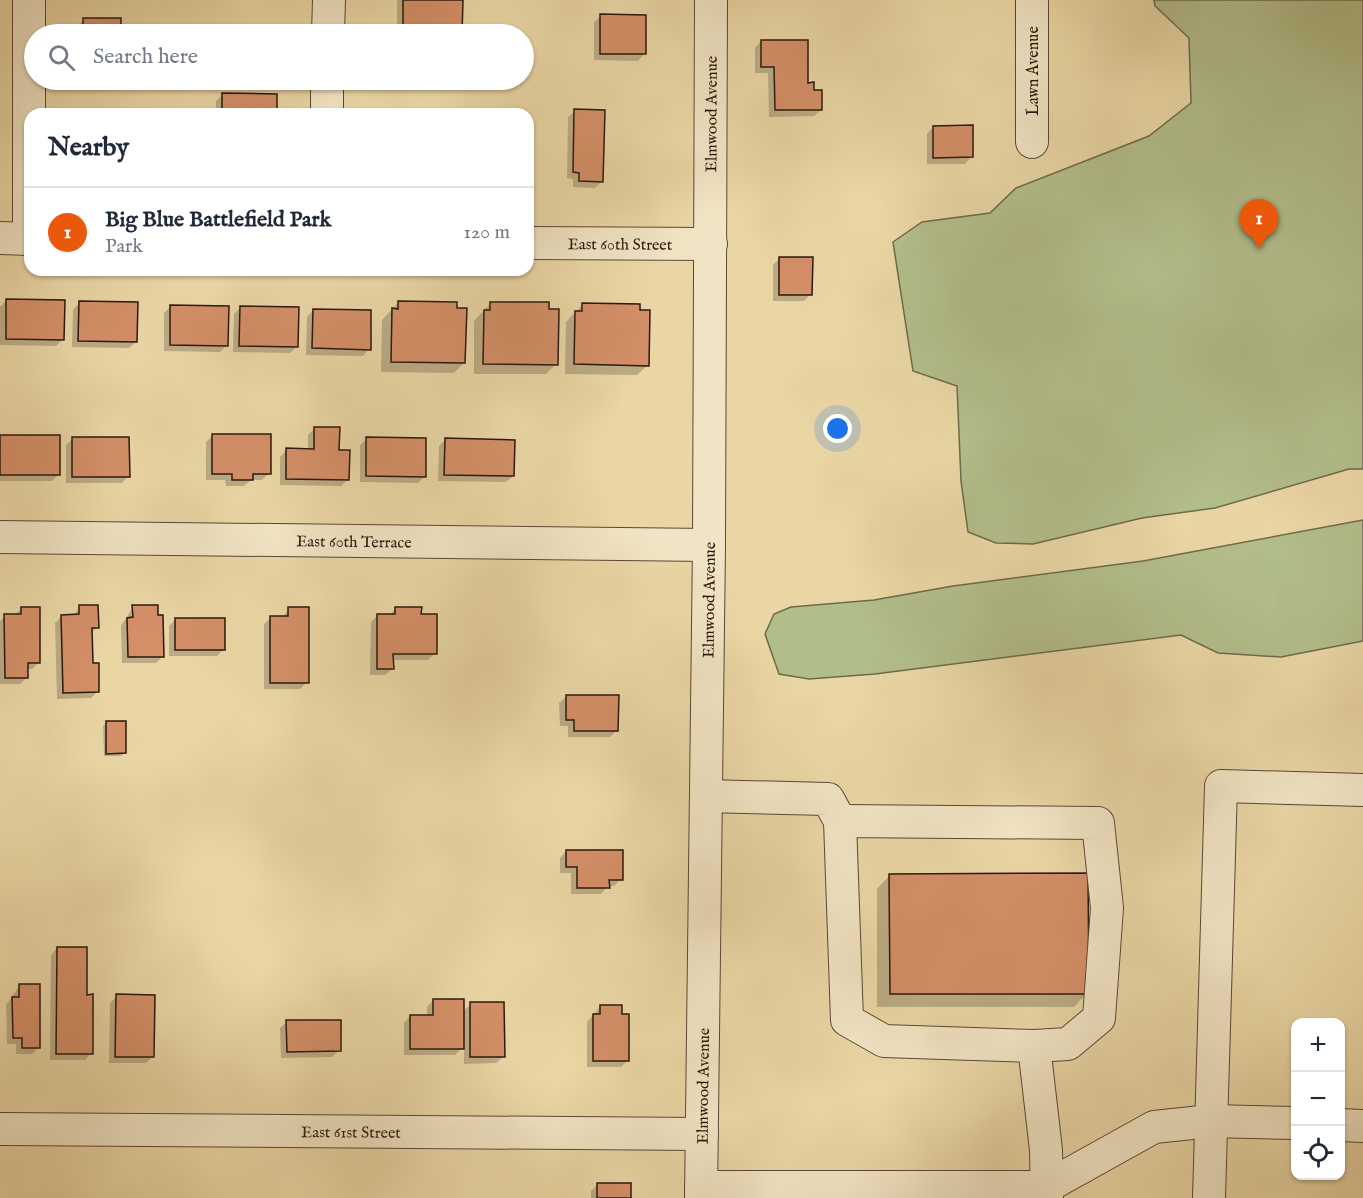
<!DOCTYPE html>
<meta charset="utf-8">
<style>
:root{--surface:#fff;--page:#f2f2f3;--text:#1f2937;--muted:#747a83;--line:#e0e1e3;--accent:#ea580c}
body{margin:0;font-family:"IM FELL English",serif;background:var(--page);color:var(--text)}
.controls{position:absolute;right:18px;bottom:18px;display:grid;overflow:hidden;border-radius:12px;box-shadow:0 2px 4px #0004}
.controls button{width:54px;height:54px;display:grid;place-items:center;padding:0;border:0;border-bottom:2px solid var(--line);background:var(--surface);color:var(--text);font:30px sans-serif}
.you{position:absolute;left:838px;top:429px;width:21px;height:21px;margin:-15px;border:4px solid #fff;border-radius:50%;background:#1a73e8;box-shadow:0 0 0 9px #1a73e833}
.badge{display:grid;place-items:center;width:39px;height:39px;border-radius:50%;background:var(--accent);color:#fff;font-size:20px;font-weight:700}
.pin{position:absolute;translate:-50% -50px;filter:drop-shadow(0 2px 3px #0008)}
.pin::after{content:'';position:absolute;top:32px;width:21px;height:18px;background:inherit;clip-path:polygon(0 0,100% 0,50% 100%)}
.list{margin:0;padding:0;list-style:none}
h2{display:flex;justify-content:space-between;align-items:center;height:78px;margin:0;padding:0 24px;font-size:26px}
h2 small{font-size:20px;font-weight:400;color:var(--muted)}
.list li{display:grid;grid-template-columns:39px 1fr auto;gap:18px;align-items:center;box-sizing:border-box;height:90px;padding:0 24px;border-top:2px solid var(--line)}
.list b{display:block;font-size:22px;white-space:nowrap}
.list p{margin:0;font-size:20px;white-space:nowrap;color:var(--muted)}
.list em{font-size:20px;font-style:normal;color:var(--muted)}
.icon{flex:none;width:33px;height:33px;fill:none;stroke:currentColor;stroke-width:2;stroke-linecap:round;stroke-linejoin:round}
.map{position:relative;flex:none;width:1363px;height:1198px;overflow:hidden}
.search{position:absolute;background:var(--surface);box-shadow:0 2px 4px #0004;left:24px;top:24px;width:510px;height:66px;display:flex;align-items:center;gap:15px;box-sizing:border-box;padding:0 21px;border-radius:33px;color:var(--muted);font-size:22px}
.panel{position:absolute;background:var(--surface);box-shadow:0 2px 4px #0004;left:24px;top:108px;width:510px;height:168px;border-radius:18px}
.map>svg:first-child{display:block}
</style>
<div class="map">
<svg width="1363" height="1198" viewBox="0 0 1363 1198">
<rect width="100%" height="100%" fill="#ead6a5"/>
<filter id="stains"><feTurbulence type="fractalNoise" baseFrequency=".00333" numOctaves="4"/><feColorMatrix values="0 0 0 0 .2 0 0 0 0 .09 0 0 0 0 .02 0 0 0 .5 -.17"/></filter>
<radialGradient id="worn" r=".72"><stop offset=".6" stop-color="#630" stop-opacity="0"/><stop offset="1" stop-color="#630" stop-opacity=".3"/></radialGradient>
<g fill="#b2be8a" stroke="#6e6a4c" stroke-width="1.5">
<path d="M 1154,0 L 1363,0 L 1363,469 L 1349,469 L 1215,508 L 1142,518 L 1033,544 L 996,543 L 968,532 L 961,481 L 957,386 L 913,371 L 893,242 L 922,222 L 990,213 L 1016,188 L 1149,136 L 1191,103 L 1189,38 L 1155,6 Z"/>
<path d="M 1363,520 L 1363,641 L 1281,657 L 1218,653 L 1181,635 L 875,674 L 809,679 L 779,674 L 765,634 L 774,614 L 791,607 L 874,600 L 953,586 L 1143,561 Z"/>
</g>
<g fill="#0003">
<rect x="397" y="0" width="64" height="34"/>
<path d="M 601,16 L 644,54 L 638,61 L 594,60 L 594,22 Z"/>
<path d="M 84,20 L 120,20 L 120,34 L 77,34 L 77,26 Z"/>
<path d="M 761,41 L 813,92 L 821,110 L 814,116 L 769,117 L 768,73 L 755,73 L 755,48 Z"/>
<path d="M 219,80 L 264,80 L 259,84 L 219,82 Z"/>
<path d="M 223,94 L 276,114 L 216,114 L 216,101 Z"/>
<path d="M 575,111 L 601,182 L 595,188 L 573,187 L 573,179 L 567,178 L 568,117 Z"/>
<path d="M 933,127 L 971,157 L 965,164 L 927,164 L 927,134 Z"/>
<path d="M 780,258 L 811,294 L 804,301 L 773,301 L 773,265 Z"/>
<path d="M 7,300 L 63,339 L 56,346 L 0,345 L 0,307 Z"/>
<path d="M 399,302 L 464,363 L 454,373 L 381,372 L 382,320 Z"/>
<path d="M 79,303 L 136,342 L 129,348 L 72,347 L 73,310 Z"/>
<path d="M 491,303 L 556,364 L 546,374 L 474,374 L 474,321 Z"/>
<path d="M 583,304 L 648,365 L 637,375 L 565,374 L 566,322 Z"/>
<path d="M 171,306 L 227,345 L 220,352 L 164,351 L 164,313 Z"/>
<path d="M 241,307 L 297,346 L 290,353 L 233,352 L 234,314 Z"/>
<path d="M 313,310 L 369,349 L 363,356 L 306,355 L 307,317 Z"/>
<path d="M 315,428 L 338,452 L 348,479 L 341,486 L 280,485 L 280,457 L 287,450 L 308,450 L 308,435 Z"/>
<path d="M 213,435 L 269,473 L 262,480 L 251,480 L 244,486 L 226,486 L 225,480 L 206,480 L 206,442 Z"/>
<path d="M 0,436 L 58,475 L 52,481 L 0,481 Z"/>
<path d="M 73,439 L 128,476 L 122,483 L 66,483 L 66,445 Z"/>
<path d="M 367,439 L 424,477 L 418,483 L 360,482 L 360,445 Z"/>
<path d="M 445,440 L 513,476 L 506,482 L 438,481 L 439,446 Z"/>
<path d="M 80,607 L 97,627 L 91,633 L 92,665 L 98,691 L 91,698 L 57,699 L 55,623 L 62,616 L 73,616 Z"/>
<path d="M 133,607 L 163,656 L 156,663 L 122,663 L 121,626 Z"/>
<path d="M 22,608 L 39,662 L 32,669 L 27,669 L 27,677 L 20,684 L 0,684 L 0,621 L 5,616 L 14,616 Z"/>
<path d="M 396,608 L 420,615 L 435,653 L 428,660 L 392,660 L 392,669 L 385,675 L 370,675 L 371,622 L 378,615 L 389,615 Z"/>
<path d="M 289,609 L 307,682 L 300,689 L 264,689 L 264,624 L 271,618 L 282,618 Z"/>
<path d="M 176,619 L 224,649 L 217,656 L 169,656 L 169,626 Z"/>
<path d="M 566,697 L 617,730 L 610,737 L 568,737 L 568,726 L 560,726 L 559,703 Z"/>
<path d="M 106,723 L 124,753 L 121,756 L 104,756 L 103,726 Z"/>
<path d="M 566,851 L 621,879 L 614,886 L 608,886 L 601,894 L 571,894 L 571,873 L 560,873 L 560,858 Z"/>
<path d="M 890,875 L 1087,993 L 1074,1007 L 877,1007 L 877,889 Z"/>
<path d="M 57,948 L 85,996 L 91,1053 L 85,1060 L 50,1060 L 51,955 Z"/>
<path d="M 20,985 L 38,1048 L 32,1054 L 16,1054 L 16,1044 L 7,1044 L 6,1005 Z"/>
<path d="M 117,996 L 152,1057 L 146,1063 L 109,1063 L 110,1003 Z"/>
<path d="M 433,1000 L 462,1012 L 471,1004 L 503,1057 L 496,1063 L 464,1064 L 464,1046 L 455,1055 L 404,1055 L 404,1023 L 410,1016 L 427,1016 L 427,1007 Z"/>
<path d="M 600,1007 L 627,1061 L 621,1067 L 587,1067 L 587,1022 Z"/>
<path d="M 287,1022 L 339,1050 L 332,1057 L 281,1058 L 280,1028 Z"/>
<path d="M 598,1184 L 629,1198 L 591,1198 L 591,1191 Z"/>
</g>
<g fill="#d48f68" stroke="#2b170e" stroke-width="1.5">
<path d="M 403,0 L 463,0 L 462,34 L 403,34 Z"/>
<path d="M 600,14 L 646,15 L 646,54 L 600,54 Z"/>
<rect x="83" y="18" width="38" height="16"/>
<path d="M 761,40 L 808,40 L 808,83 L 814,82 L 814,90 L 822,90 L 822,110 L 775,110 L 774,67 L 761,67 Z"/>
<path d="M 222,93 L 277,94 L 277,114 L 222,114 Z"/>
<path d="M 574,109 L 605,110 L 603,182 L 579,181 L 579,173 L 573,172 Z"/>
<path d="M 973,125 L 973,157 L 933,158 L 933,126 Z"/>
<path d="M 779,257 L 813,257 L 812,295 L 779,295 Z"/>
<path d="M 6,299 L 65,300 L 64,340 L 6,339 Z"/>
<path d="M 79,301 L 138,302 L 137,342 L 78,341 Z"/>
<path d="M 398,301 L 457,302 L 457,308 L 467,308 L 465,363 L 391,362 L 392,308 L 398,309 Z"/>
<path d="M 490,302 L 549,302 L 549,309 L 559,309 L 558,365 L 483,364 L 484,310 L 490,310 Z"/>
<path d="M 582,303 L 640,304 L 640,310 L 650,310 L 649,366 L 574,364 L 575,311 L 582,311 Z"/>
<path d="M 170,305 L 229,306 L 228,346 L 170,345 Z"/>
<path d="M 240,306 L 299,307 L 298,347 L 239,346 Z"/>
<path d="M 313,309 L 371,310 L 371,350 L 312,348 Z"/>
<path d="M 314,427 L 340,427 L 339,450 L 350,450 L 349,480 L 286,479 L 286,448 L 314,449 Z"/>
<path d="M 212,434 L 271,434 L 271,474 L 253,474 L 253,480 L 232,480 L 232,474 L 212,474 Z"/>
<rect x="0" y="435" width="60" height="40"/>
<path d="M 72,437 L 129,437 L 130,477 L 72,477 Z"/>
<path d="M 366,437 L 426,438 L 426,477 L 366,476 Z"/>
<path d="M 445,438 L 515,440 L 514,476 L 444,475 Z"/>
<path d="M 79,605 L 98,605 L 99,628 L 92,628 L 93,663 L 99,663 L 99,692 L 63,693 L 61,615 L 79,614 Z"/>
<path d="M 132,605 L 158,605 L 158,615 L 163,615 L 164,657 L 128,657 L 127,618 L 133,617 Z"/>
<path d="M 21,607 L 40,607 L 40,663 L 28,663 L 28,678 L 5,678 L 4,614 L 21,614 Z"/>
<path d="M 288,607 L 309,607 L 309,683 L 270,683 L 270,616 L 288,616 Z"/>
<path d="M 395,607 L 422,607 L 421,614 L 437,614 L 437,654 L 393,654 L 394,669 L 377,669 L 377,614 L 395,614 Z"/>
<rect x="175" y="618" width="50" height="32"/>
<path d="M 566,695 L 619,695 L 618,731 L 574,731 L 574,720 L 566,720 Z"/>
<path d="M 106,721 L 126,721 L 126,753 L 106,754 Z"/>
<path d="M 566,850 L 623,850 L 623,880 L 609,880 L 610,888 L 577,888 L 577,867 L 566,867 Z"/>
<path d="M 1088,873 L 1089,994 L 890,994 L 889,874 Z"/>
<path d="M 57,947 L 87,947 L 87,995 L 93,994 L 93,1054 L 56,1054 Z"/>
<path d="M 19,984 L 40,984 L 40,1048 L 22,1048 L 22,1038 L 13,1038 L 12,997 L 19,997 Z"/>
<path d="M 116,994 L 155,995 L 154,1057 L 115,1057 Z"/>
<path d="M 433,999 L 464,999 L 464,1049 L 410,1049 L 410,1015 L 433,1015 Z"/>
<path d="M 470,1002 L 504,1002 L 505,1057 L 470,1057 Z"/>
<path d="M 600,1005 L 622,1005 L 622,1014 L 629,1014 L 629,1061 L 593,1061 L 593,1014 L 600,1014 Z"/>
<path d="M 286,1020 L 341,1020 L 341,1051 L 287,1052 Z"/>
<rect x="597" y="1183" width="34" height="15"/>
</g>
<g fill="none" stroke-linecap="round" stroke-linejoin="round">
<defs>
<g id="minor">
<path d="M 29,0 L 29,239"/>
<path d="M 328,34 L 329,0"/>
<path d="M 327,114 L 327,80"/>
<path d="M 1032,142 L 1032,0"/>
<path d="M 0,238 L 30,239"/>
<path id="s1" d="M 528,243 L 711,244"/>
<path id="s2" d="M 0,537 L 709,545"/>
<path d="M 706,796 L 828,799 L 840,821"/>
<path d="M 840,821 L 1098,823 L 1107,908 L 1099,1018 L 1068,1044 L 1034,1046 L 884,1041 L 847,1020 Z"/>
<path d="M 1034,1046 L 1046,1150 L 1047,1198"/>
<path d="M 1340,1125 L 1363,1126"/>
<path id="s3" d="M 0,1129 L 702,1134"/>
<path d="M 701,1187 L 1046,1187 L 1154,1127 L 1211,1121 L 1296,1123"/>
<path id="s4" d="M 701,1198 L 709,545 L 711,0"/>
<path d="M 1209,1198 L 1221,786 L 1363,790"/>
</g>
</defs>
<use href="#minor" stroke="#5b4734" stroke-width="34"/>
<use href="#minor" stroke="#f1e4c4" stroke-width="32"/>
</g>
<g text-anchor="middle" stroke-width="5" stroke-linejoin="round" paint-order="stroke">
<g font-size="16" fill="#2b170e" stroke="#f1e4c4">
<text transform="translate(1032 71) rotate(-90)" y="6">Lawn Avenue</text>
<text dy="6" stroke="none"><textPath href="#s4" startOffset="1084">Elmwood Avenue</textPath></text>
<text dy="6" stroke="none"><textPath href="#s1" startOffset="92">East 60th Street</textPath></text>
<text dy="6" stroke="none"><textPath href="#s2" startOffset="354">East 60th Terrace</textPath></text>
<text dy="6" stroke="none"><textPath href="#s4" startOffset="598">Elmwood Avenue</textPath></text>
<text dy="6" stroke="none"><textPath href="#s4" startOffset="112">Elmwood Avenue</textPath></text>
<text dy="6" stroke="none"><textPath href="#s3" startOffset="351">East 61st Street</textPath></text>
</g>
</g>
<rect width="100%" height="100%" filter="url(#stains)"/>
<rect width="100%" height="100%" fill="url(#worn)"/>
</svg>
<div class="controls">
<button>+</button>
<button>−</button>
<button><svg class="icon" aria-label="locate" viewBox="0 0 24 24"><circle cx="12" cy="12" r="6"/><path d="M12 2v4M12 18v4M2 12h4M18 12h4"/></svg></button>
</div>
<div class="you"></div>
<div class="pin badge" style="left:1259px;top:249px">1</div>
<div class="search"><svg class="icon" aria-label="search" viewBox="0 0 24 24"><circle cx="10" cy="10" r="6"/><path d="M15 15l6 6"/></svg>Search here</div>
<section class="panel">
<h2>Nearby<small></small></h2>
<ul class="list">
<li><span class="badge">1</span><div><b>Big Blue Battlefield Park</b><p>Park</p></div><em>120 m</em></li>
</ul>
</section>
</div>
